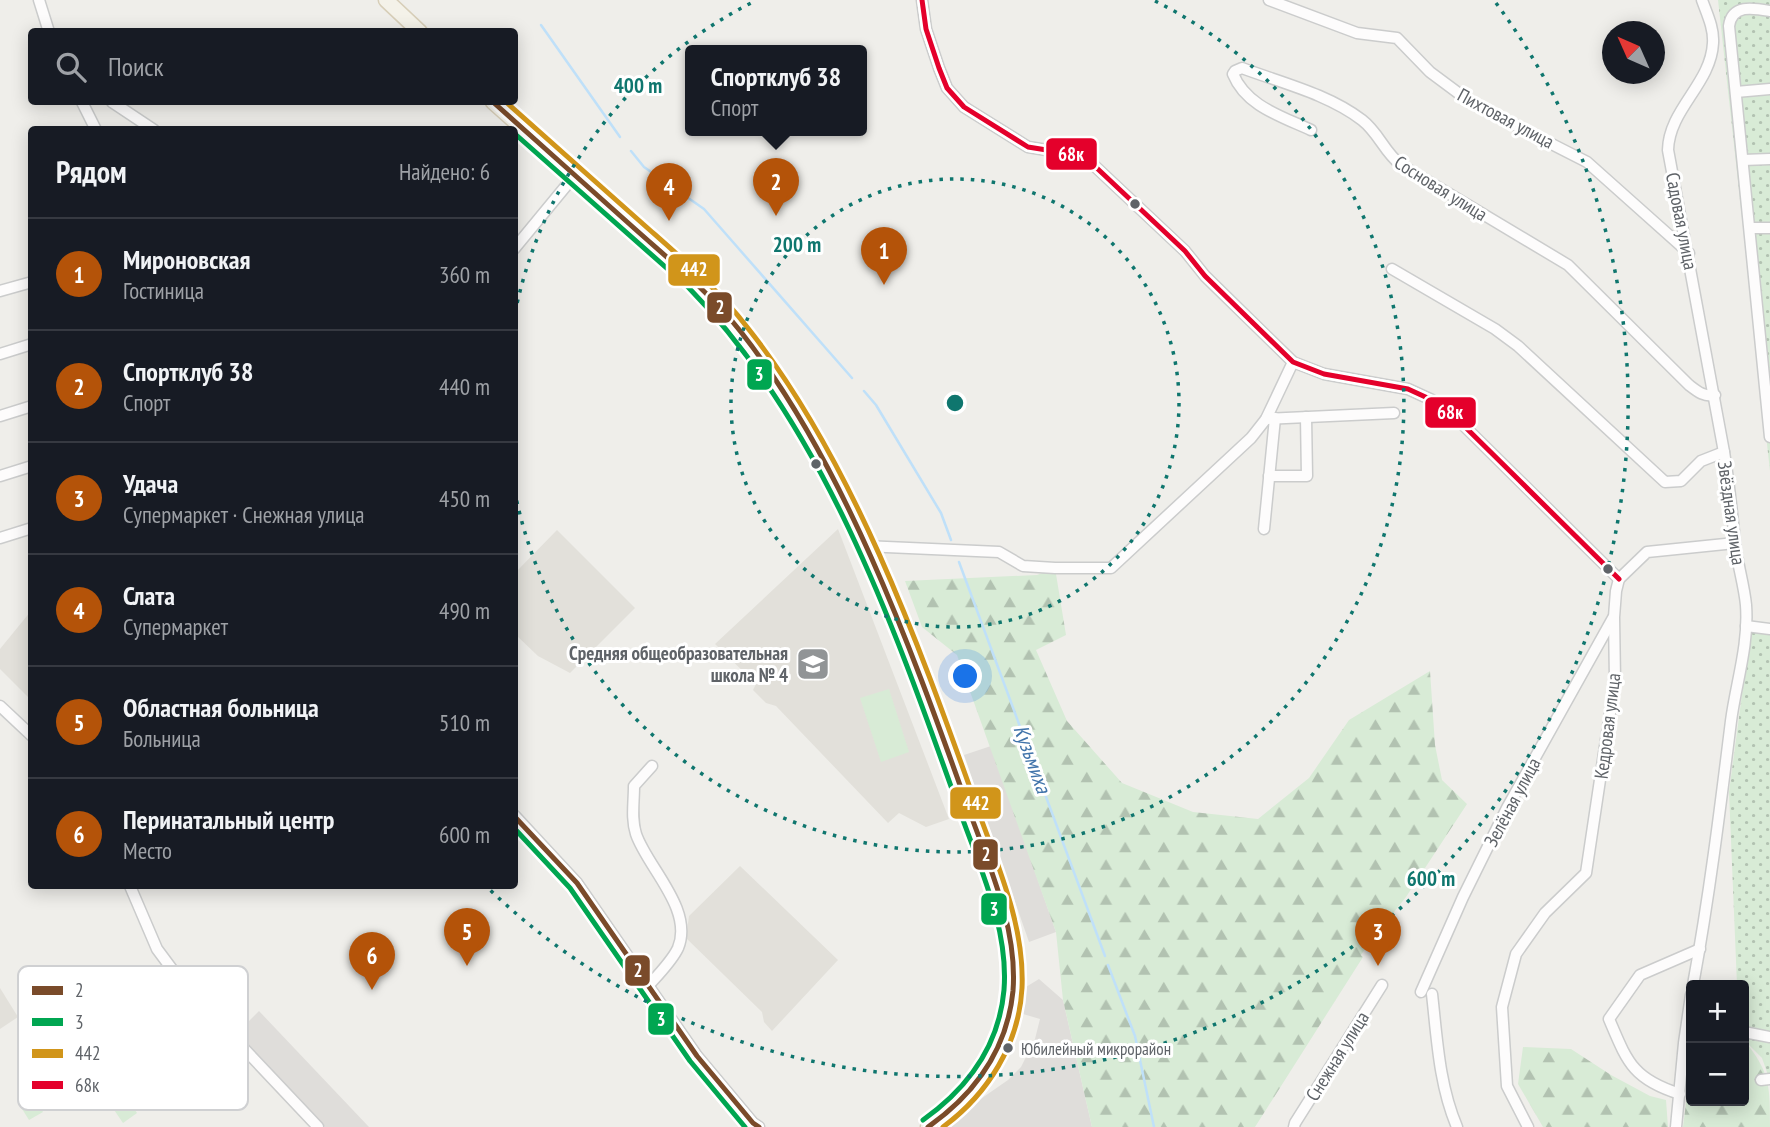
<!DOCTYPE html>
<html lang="ru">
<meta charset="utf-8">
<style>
:root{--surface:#171b24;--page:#20242c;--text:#f1f3f6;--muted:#9ea1a6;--line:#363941;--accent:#b45309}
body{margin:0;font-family:"PT Sans Narrow",sans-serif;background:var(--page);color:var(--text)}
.controls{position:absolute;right:21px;bottom:21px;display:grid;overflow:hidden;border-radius:7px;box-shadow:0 4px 18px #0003}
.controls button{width:63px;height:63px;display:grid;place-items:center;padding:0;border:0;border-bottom:2px solid var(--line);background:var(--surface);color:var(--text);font:35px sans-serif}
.compass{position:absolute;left:1602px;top:21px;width:63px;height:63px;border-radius:50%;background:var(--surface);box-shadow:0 4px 18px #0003;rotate:315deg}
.you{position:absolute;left:966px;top:677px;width:24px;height:24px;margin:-18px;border:5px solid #fff;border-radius:50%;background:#1a73e8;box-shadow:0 0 0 10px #1a73e833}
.badge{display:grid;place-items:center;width:46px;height:46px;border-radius:50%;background:var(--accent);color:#fff;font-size:23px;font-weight:700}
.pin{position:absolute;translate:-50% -58px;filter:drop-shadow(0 2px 4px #0008)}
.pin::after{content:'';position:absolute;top:37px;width:24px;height:21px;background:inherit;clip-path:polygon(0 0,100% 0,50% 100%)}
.popup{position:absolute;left:685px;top:45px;width:182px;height:91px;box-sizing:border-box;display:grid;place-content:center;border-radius:7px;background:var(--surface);filter:drop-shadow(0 2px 5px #0005);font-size:23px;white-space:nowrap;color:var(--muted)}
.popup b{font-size:26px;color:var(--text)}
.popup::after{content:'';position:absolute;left:50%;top:100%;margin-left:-14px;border:14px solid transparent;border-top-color:var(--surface)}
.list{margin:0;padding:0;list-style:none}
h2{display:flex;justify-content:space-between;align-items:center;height:91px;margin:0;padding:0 28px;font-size:30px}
h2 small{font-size:23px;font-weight:400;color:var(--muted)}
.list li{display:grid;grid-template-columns:46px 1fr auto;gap:21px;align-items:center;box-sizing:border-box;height:112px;padding:0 28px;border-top:2px solid var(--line)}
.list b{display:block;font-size:26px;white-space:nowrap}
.list p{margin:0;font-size:23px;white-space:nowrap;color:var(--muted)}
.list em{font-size:23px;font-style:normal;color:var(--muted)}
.icon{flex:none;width:38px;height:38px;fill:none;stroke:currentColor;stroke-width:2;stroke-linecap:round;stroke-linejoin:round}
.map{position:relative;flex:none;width:1770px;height:1127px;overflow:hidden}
.search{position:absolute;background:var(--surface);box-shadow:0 4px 18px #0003;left:28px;top:28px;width:490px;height:77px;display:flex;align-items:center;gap:18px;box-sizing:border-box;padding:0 24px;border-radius:7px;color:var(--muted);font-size:26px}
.panel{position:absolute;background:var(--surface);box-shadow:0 4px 18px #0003;left:28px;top:126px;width:490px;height:763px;border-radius:7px}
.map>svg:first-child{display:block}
</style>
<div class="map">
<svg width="1770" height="1127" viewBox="0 0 1770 1127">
<defs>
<pattern id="grass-dots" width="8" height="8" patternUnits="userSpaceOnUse" patternTransform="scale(1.75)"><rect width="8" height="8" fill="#d8ebd6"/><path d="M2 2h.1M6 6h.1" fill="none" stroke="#b2c2b1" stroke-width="1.8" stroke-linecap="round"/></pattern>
<pattern id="forest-firs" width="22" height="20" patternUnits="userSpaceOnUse" patternTransform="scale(1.75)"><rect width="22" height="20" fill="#d8ebd6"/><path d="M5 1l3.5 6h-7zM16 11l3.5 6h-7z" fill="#b2c2b1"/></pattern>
</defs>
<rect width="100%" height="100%" fill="#efeeea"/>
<g fill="#dfddda">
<path d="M 991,746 L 1056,932 L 1029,942 L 964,755 Z"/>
<path d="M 1039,979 L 1063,1000 L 1092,1127 L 948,1127 L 972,1105 L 1008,1080 L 1021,1067 L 1035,1039 L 1040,1019 L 1023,1014 L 1021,990 Z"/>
<path d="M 259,1011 L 369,1127 L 325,1127 L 237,1033 Z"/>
</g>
<g fill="#e2e0da">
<path d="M 838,529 L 949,819 L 926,827 L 899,813 L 888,823 L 776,706 L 766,703 L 753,690 L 756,684 L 715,644 Z"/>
<path d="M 557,530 L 635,608 L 570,673 L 538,656 L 515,634 L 515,573 Z"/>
<path d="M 31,611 L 31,700 L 0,669 L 0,649 Z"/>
<path d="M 740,866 L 838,960 L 772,1031 L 764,1022 L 762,1012 L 686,938 L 689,916 Z"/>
<path d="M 0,988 L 18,1017 L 0,1029 Z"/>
</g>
<g fill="url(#grass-dots)">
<path d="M 1718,0 L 1770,0 L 1770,471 Z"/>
<path d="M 1770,625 L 1770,1081 L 1762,1058 L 1744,1040 L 1744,985 L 1737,985 L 1729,792 L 1750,634 Z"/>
</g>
<g fill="url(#forest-firs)">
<path d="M 1055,568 L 1066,635 L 1036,650 L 1067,721 L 1122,783 L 1193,812 L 1258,819 L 1309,778 L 1349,720 L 1430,671 L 1435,745 L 1442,780 L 1467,804 L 1406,897 L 1382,927 L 1370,945 L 1368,944 L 1361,955 L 1363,957 L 1255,1127 L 1092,1127 L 1063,1000 L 1056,932 L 957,655 L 922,627 L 905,581 L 1037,575 Z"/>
<path d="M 189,997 L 249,1068 L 239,1073 L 227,1056 L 225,1057 L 183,1003 Z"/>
<path d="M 1744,1040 C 1770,1072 1770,1085 1770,1127 L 1683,1127 L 1691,1063 L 1691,1101 L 1744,1101 Z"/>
<path d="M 1523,1047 L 1571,1049 L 1611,1075 L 1650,1096 L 1666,1100 L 1668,1127 L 1543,1127 L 1518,1084 Z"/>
</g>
<g fill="#d8ebd6">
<path d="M 889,689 L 909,752 L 881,762 L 860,698 Z"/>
<path d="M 118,1085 L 137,1113 L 123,1123 L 104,1095 Z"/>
<path d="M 32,1095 L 43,1112 L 29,1120 L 19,1104 Z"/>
</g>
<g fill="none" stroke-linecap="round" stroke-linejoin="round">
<g stroke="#bfe0f9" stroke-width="2.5">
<path d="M 541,25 L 620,137"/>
<path d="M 631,151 L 644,167 L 704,209 L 852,378"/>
<path d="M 864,391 L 876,405 L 941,513 L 951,540"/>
<path d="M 959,562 L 1105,956"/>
<path d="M 1108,965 L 1135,1036 L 1154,1127"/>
</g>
<defs>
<g id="minor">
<path d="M 39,0 L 49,32"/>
<path d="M 922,0 L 926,29 L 939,68 L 947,88 L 964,107 L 1028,147 L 1084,156 L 1185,251 L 1205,276 L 1293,362 L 1324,374 L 1408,389 L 1432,400 L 1451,413 L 1619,579"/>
<path d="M 1269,0 L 1357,33 L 1397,38 L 1430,72 L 1473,104 L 1587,162 L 1689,253"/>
<path d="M 1702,0 C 1707,14 1714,28 1713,43 C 1711,84 1669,109 1668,150 L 1724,452"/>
<path d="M 1770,11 C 1753,8 1732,4 1729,26 L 1770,437"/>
<path d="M 1736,92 L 1770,89"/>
<path d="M 82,102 L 96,130"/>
<path d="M 112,102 L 154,130"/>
<path d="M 1311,130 C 1281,116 1246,106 1233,74 L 1235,71 L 1242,68 C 1282,83 1328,94 1362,120 C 1379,133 1384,152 1401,165 L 1568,265 L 1689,385 C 1698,392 1704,397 1715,395"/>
<path d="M 1743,160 L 1770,159"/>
<path d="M 1750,228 L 1770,228"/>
<path d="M 514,249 L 575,175"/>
<path d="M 1392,269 L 1495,329 L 1518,346 L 1665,482 L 1681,481 L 1701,461 L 1724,452 C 1729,482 1732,512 1735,542 C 1737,563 1744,584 1746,605 C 1749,645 1736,683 1731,721 C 1720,810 1709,898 1693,985"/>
<path d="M 0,291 L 32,282"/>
<path d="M 0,354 L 32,344"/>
<path d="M 0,416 L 32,406"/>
<path d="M 1266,419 L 1394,413"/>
<path d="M 0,476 L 32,466"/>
<path d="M 1269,476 L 1307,476 L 1306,417"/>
<path d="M 1264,529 L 1275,418"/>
<path d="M 0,538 L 32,528"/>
<path d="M 864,546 L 999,552 L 1023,566 L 1055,568 L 1111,568 L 1251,438 L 1266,419 L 1293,362"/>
<path d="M 1746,626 L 1770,629"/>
<path d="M 0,706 L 32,736"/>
<path d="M 514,815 L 577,883 L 697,1056 L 753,1123 L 759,1127"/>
<path d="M 130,886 L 157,949 L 183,984 L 318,1127"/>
<path d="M 648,986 C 658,975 672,961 678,948 C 694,909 647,867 636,834 C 631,818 634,803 634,786 L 652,766"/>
<path d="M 1421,992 L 1463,897 L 1507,808 L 1613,618"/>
<path d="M 1432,994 C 1437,1038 1439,1085 1457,1127"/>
<path d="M 1744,1032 L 1770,1037"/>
<path d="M 1761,1080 L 1770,1079"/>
<path d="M 1680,1094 C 1632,1079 1627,1061 1609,1019 L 1640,975 L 1700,949"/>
<path d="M 1294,1127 L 1295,1123 L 1382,985"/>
<path d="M 1528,1127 L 1507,1086 L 1502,1007 L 1516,954 L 1545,913 L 1586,873 L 1615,680 L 1614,617 L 1616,591 L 1619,579 L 1647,552 L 1735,543"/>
<path d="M 1676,1127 L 1684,1043 L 1691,995"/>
</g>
<g id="major">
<path d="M 386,0 L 420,32"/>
<path d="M 493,102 L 694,281 C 760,345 795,408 837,489 C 888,591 929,696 966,803 C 989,869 1024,943 1010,1014 C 1002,1059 965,1103 928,1127"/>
</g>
</defs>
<use href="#minor" stroke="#cbcccc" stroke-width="13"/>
<use href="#major" stroke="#d7ceb8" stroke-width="17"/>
<use href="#minor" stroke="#fdfcfc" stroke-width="10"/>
<use href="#major" stroke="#f4f2e9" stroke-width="14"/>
<defs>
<g id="bus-1">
<path d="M 493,102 C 540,144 588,187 635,229 C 672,262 710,293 741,332 C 844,463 910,645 966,802 C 987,861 1018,926 1013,991 C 1007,1050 975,1094 928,1127"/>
<path d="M 514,816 L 577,883 L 697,1056 L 753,1123 L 759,1127"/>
</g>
<g id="bus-2">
<path d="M 514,133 L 688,287 C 824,426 894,626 958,806 C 978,864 1009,927 1004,990 C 999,1046 968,1088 923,1120"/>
<path d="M 514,828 L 570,888 L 690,1061 L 745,1127"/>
</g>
<path id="bus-3" d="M 506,102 C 551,142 597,183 643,224 C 679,256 717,288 747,327 C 852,459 918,642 974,799 C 995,860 1025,923 1022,988 C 1019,1044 988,1094 943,1127"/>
<path id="bus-4" d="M 922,0 L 926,29 L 939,68 L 947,88 L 964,107 L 1028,147 L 1084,156 L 1185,251 L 1205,276 L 1293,362 L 1324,374 L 1408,389 L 1432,400 L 1451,413 L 1619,579"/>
</defs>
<use href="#bus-1" stroke="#fff" stroke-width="10"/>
<use href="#bus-2" stroke="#fff" stroke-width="10"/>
<use href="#bus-3" stroke="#fff" stroke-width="10"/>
<use href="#bus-4" stroke="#fff" stroke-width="10"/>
<use href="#bus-1" stroke="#7a4b2a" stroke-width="5"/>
<use href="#bus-2" stroke="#00a651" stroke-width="5"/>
<use href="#bus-3" stroke="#d1951a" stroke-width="5"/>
<use href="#bus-4" stroke="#e4002b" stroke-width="5"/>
</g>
<g fill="none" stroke="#0f766e" stroke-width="3.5" stroke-dasharray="3.5 7">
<circle cx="955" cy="403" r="224"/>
<path d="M515 313A449 449 0 0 1 755 1M1155 1A449 449 0 1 1 515 493"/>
<path d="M1496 3A673 673 0 0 1 487 887"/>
</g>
<defs>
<symbol id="school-square" viewBox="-11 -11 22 22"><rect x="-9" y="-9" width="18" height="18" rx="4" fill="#919496" stroke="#fff"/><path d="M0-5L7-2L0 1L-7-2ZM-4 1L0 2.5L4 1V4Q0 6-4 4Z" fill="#fff"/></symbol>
</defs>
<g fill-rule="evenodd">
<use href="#school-square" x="794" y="645" width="38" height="38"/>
</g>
<g fill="#5f6368" stroke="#fff" stroke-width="2.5">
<circle cx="1135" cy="204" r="6"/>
<circle cx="816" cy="464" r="6"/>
<circle cx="1608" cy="569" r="6"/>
<circle cx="1008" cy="1048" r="6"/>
</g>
<g text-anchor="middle" stroke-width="6" stroke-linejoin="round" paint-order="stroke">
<g font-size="17" fill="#5f6368" stroke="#fff" text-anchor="start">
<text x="1021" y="1055">Юбилейный микрорайон</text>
</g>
<g font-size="19" fill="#5f6368" stroke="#fff">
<text transform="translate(1506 118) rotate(28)" y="7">Пихтовая улица</text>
<text transform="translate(1441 188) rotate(32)" y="7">Сосновая улица</text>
<text transform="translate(1682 221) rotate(79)" y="7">Садовая улица</text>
<text transform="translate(1732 513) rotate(82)" y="7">Звёздная улица</text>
<text transform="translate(1607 726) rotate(-83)" y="7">Кедровая улица</text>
<text transform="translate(1512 802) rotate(-62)" y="7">Зелёная улица</text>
<text transform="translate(1337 1056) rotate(-58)" y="7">Снежная улица</text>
</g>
<g font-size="19" font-weight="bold" fill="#5f6368" stroke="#fff" text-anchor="end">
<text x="788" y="660">Средняя общеобразовательная<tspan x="788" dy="22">школа № 4</tspan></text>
</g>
<g font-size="21" font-style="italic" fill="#4174aa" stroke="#fff">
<text transform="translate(1032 759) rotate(70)" y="7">Кузьмиха</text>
</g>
</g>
<rect x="18" y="966" width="230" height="144" rx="10" fill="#fff" stroke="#cfd0d2" stroke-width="2"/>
<rect x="32" y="986" width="31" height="9" fill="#7a4b2a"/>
<rect x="32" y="1018" width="31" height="8" fill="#00a651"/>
<rect x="32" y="1049" width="31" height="9" fill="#d1951a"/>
<rect x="32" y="1081" width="31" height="8" fill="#e4002b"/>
<g font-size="19" fill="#5f6368">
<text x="75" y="997">2</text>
<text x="75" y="1029">3</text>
<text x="75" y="1060">442</text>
<text x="75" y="1092">68к</text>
</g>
<circle cx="955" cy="403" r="10" fill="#0f766e" stroke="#fff" stroke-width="3.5"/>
<g font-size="21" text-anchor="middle" font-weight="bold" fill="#0f766e" stroke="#fff" stroke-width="6" stroke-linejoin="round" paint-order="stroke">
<text x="638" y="93">400 m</text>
<text x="797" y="252">200 m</text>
<text x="1431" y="886">600 m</text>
</g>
<g stroke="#fff" stroke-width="2.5">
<rect x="1045" y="137" width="53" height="34" rx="7" fill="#e4002b"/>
<rect x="667" y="253" width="54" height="34" rx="7" fill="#d1951a"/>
<rect x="706" y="291" width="27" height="33" rx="7" fill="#7a4b2a"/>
<rect x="746" y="358" width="27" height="33" rx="7" fill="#00a651"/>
<rect x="1424" y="396" width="53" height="33" rx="7" fill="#e4002b"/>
<rect x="949" y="786" width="53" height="34" rx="7" fill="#d1951a"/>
<rect x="972" y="838" width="27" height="33" rx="7" fill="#7a4b2a"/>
<rect x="980" y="892" width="28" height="34" rx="7" fill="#00a651"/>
<rect x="624" y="954" width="27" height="33" rx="7" fill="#7a4b2a"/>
<rect x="647" y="1002" width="28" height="34" rx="7" fill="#00a651"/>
</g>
<g font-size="19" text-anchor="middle" font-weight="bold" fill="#fff">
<text x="1071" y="161">68к</text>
<text x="694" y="276">442</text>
<text x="720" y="314">2</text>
<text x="759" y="381">3</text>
<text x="1450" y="419">68к</text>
<text x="976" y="810">442</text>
<text x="986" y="861">2</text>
<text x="994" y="916">3</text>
<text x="638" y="977">2</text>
<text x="661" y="1026">3</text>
</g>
</svg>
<div class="controls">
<button>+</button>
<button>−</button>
</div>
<svg class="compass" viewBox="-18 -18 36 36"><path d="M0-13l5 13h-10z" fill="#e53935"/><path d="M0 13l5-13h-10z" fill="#9ea1a6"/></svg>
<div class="you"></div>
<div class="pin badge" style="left:884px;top:285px">1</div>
<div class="pin badge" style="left:776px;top:216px">2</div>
<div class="popup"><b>Спортклуб 38</b>Спорт</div>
<div class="pin badge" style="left:1378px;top:966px">3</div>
<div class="pin badge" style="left:669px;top:221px">4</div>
<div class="pin badge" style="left:467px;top:966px">5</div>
<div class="pin badge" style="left:372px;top:990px">6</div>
<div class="search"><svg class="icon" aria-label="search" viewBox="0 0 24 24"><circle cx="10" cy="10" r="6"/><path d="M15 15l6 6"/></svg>Поиск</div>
<section class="panel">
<h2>Рядом<small>Найдено: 6</small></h2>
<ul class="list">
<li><span class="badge">1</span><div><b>Мироновская</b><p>Гостиница</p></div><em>360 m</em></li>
<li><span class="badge">2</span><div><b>Спортклуб 38</b><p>Спорт</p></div><em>440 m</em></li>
<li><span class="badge">3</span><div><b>Удача</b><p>Супермаркет · Снежная улица</p></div><em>450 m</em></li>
<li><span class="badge">4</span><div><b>Слата</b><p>Супермаркет</p></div><em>490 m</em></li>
<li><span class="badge">5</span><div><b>Областная больница</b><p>Больница</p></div><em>510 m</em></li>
<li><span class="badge">6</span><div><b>Перинатальный центр</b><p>Место</p></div><em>600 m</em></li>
</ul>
</section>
</div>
